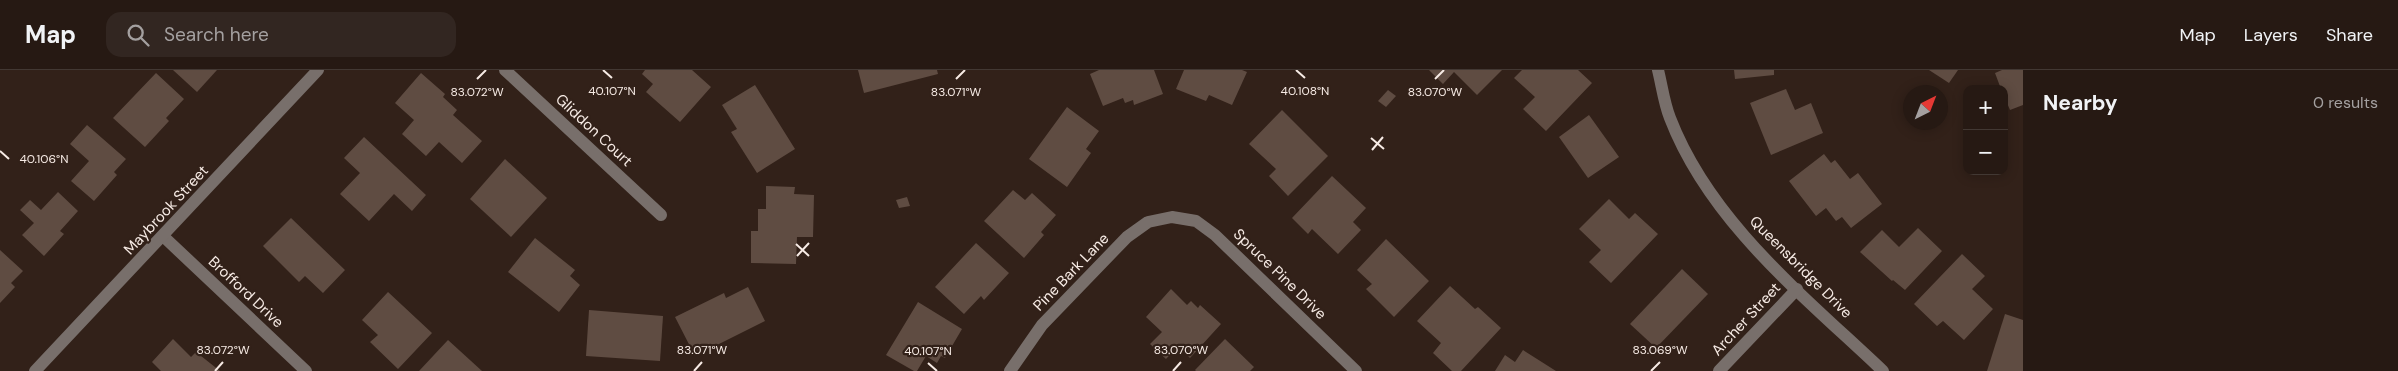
<!DOCTYPE html>
<meta charset="utf-8">
<style>
:root{--surface:#261913;--page:#322621;--text:#f1f3f6;--muted:#a4a0a0;--line:#423833}
body{margin:0;font-family:"DM Sans",sans-serif;background:var(--page);color:var(--text)}
.controls{position:absolute;right:15px;top:15px;display:grid;overflow:hidden;border-radius:10px;box-shadow:0 2px 12px #0003}
.controls button{width:45px;height:45px;display:grid;place-items:center;padding:0;border:0;border-bottom:1px solid var(--line);background:var(--surface);color:var(--text);font:25px sans-serif}
.compass{position:absolute;left:1903px;top:15px;width:45px;height:45px;border-radius:50%;background:var(--surface);box-shadow:0 2px 12px #0003;rotate:42deg}
.list{margin:0;padding:0;list-style:none}
h2{display:flex;justify-content:space-between;align-items:center;height:65px;margin:0;padding:0 20px;font-size:21px}
h2 small{font-size:16px;font-weight:400;color:var(--muted)}
.icon{flex:none;width:28px;height:28px;fill:none;stroke:currentColor;stroke-width:2;stroke-linecap:round;stroke-linejoin:round}
.map{position:relative;flex:none;width:2023px;height:301px;overflow:hidden}
header{display:flex;align-items:center;gap:30px;box-sizing:border-box;height:70px;padding:0 25px;background:var(--surface);border-bottom:1px solid var(--line)}
header strong{font-size:24px}
nav{display:flex;gap:28px;margin-inline-start:auto;font-size:18px}
.search{width:350px;height:45px;background:var(--page);display:flex;align-items:center;gap:12px;box-sizing:border-box;padding:0 18px;border-radius:15px;color:var(--muted);font-size:19px}
main{display:flex}
aside{flex:1;background:var(--surface)}
.map>svg:first-child{display:block}
</style>
<header>
<strong>Map</strong>
<div class="search"><svg class="icon" aria-label="search" viewBox="0 0 24 24"><circle cx="10" cy="10" r="6"/><path d="M15 15l6 6"/></svg>Search here</div>
<nav><a>Map</a><a>Layers</a><a>Share</a></nav>
</header>
<main>
<div class="map">
<svg width="2023" height="301" viewBox="0 0 2023 301">
<rect width="100%" height="100%" fill="#322119"/>
<g fill="#5f4c42">
<path d="M 173,0 L 217,0 L 197,22 Z"/>
<path d="M 645,0 L 692,0 L 711,17 L 680,52 L 646,22 L 653,14 L 642,4 Z"/>
<path d="M 858,0 L 937,0 L 938,4 L 864,23 Z"/>
<path d="M 1099,0 L 1154,0 L 1163,24 L 1134,35 L 1133,30 L 1125,33 L 1123,28 L 1103,36 L 1090,4 Z"/>
<path d="M 1184,0 L 1242,0 L 1247,2 L 1232,35 L 1209,25 L 1206,31 L 1176,19 Z"/>
<path d="M 1429,0 L 1502,0 L 1477,25 L 1454,2 L 1443,14 Z"/>
<path d="M 1522,0 L 1578,0 L 1592,13 L 1546,61 L 1523,39 L 1535,27 L 1514,8 Z"/>
<path d="M 1734,0 L 1774,0 L 1774,5 L 1735,9 Z"/>
<path d="M 1929,0 L 1958,0 L 1949,13 Z"/>
<path d="M 2002,0 L 2023,0 L 2023,35 L 2010,40 L 2004,26 L 2004,19 L 2001,19 L 1995,3 Z"/>
<path d="M 156,3 L 184,29 L 166,48 L 169,51 L 145,77 L 113,48 Z"/>
<path d="M 421,3 L 445,24 L 443,27 L 457,40 L 453,45 L 482,71 L 462,93 L 439,72 L 426,86 L 402,64 L 414,50 L 395,33 Z"/>
<path d="M 755,15 L 795,79 L 757,103 L 731,62 L 737,59 L 722,35 Z"/>
<path d="M 1786,19 L 1795,40 L 1811,33 L 1823,63 L 1771,85 L 1750,33 Z"/>
<path d="M 1388,20 L 1396,26 L 1386,37 L 1378,31 Z"/>
<path d="M 1067,37 L 1099,61 L 1086,79 L 1091,83 L 1067,117 L 1029,89 Z"/>
<path d="M 1282,40 L 1328,86 L 1288,126 L 1269,106 L 1276,99 L 1249,74 Z"/>
<path d="M 1589,45 L 1619,87 L 1588,108 L 1559,67 Z"/>
<path d="M 87,55 L 126,89 L 114,102 L 117,105 L 94,131 L 71,111 L 89,91 L 70,74 Z"/>
<path d="M 364,67 L 426,125 L 412,141 L 394,124 L 369,151 L 340,124 L 360,103 L 344,88 Z"/>
<path d="M 1824,84 L 1831,93 L 1835,90 L 1850,109 L 1858,103 L 1882,134 L 1851,158 L 1842,147 L 1836,151 L 1826,138 L 1816,146 L 1789,111 Z"/>
<path d="M 505,89 L 547,128 L 511,167 L 470,129 Z"/>
<path d="M 1332,106 L 1366,138 L 1353,152 L 1361,160 L 1338,184 L 1312,159 L 1308,164 L 1292,148 Z"/>
<path d="M 766,116 L 795,117 L 794,124 L 814,125 L 813,167 L 797,167 L 796,194 L 751,193 L 751,161 L 758,161 L 758,139 L 766,139 Z"/>
<path d="M 1013,120 L 1025,130 L 1032,123 L 1056,145 L 1041,162 L 1044,165 L 1024,188 L 984,151 Z"/>
<path d="M 58,122 L 78,141 L 60,161 L 64,164 L 44,186 L 22,165 L 34,153 L 20,140 L 30,130 L 41,140 Z"/>
<path d="M 907,127 L 910,136 L 899,138 L 896,130 Z"/>
<path d="M 1609,129 L 1629,149 L 1635,143 L 1658,164 L 1611,213 L 1589,192 L 1601,180 L 1579,159 Z"/>
<path d="M 291,148 L 345,200 L 323,223 L 305,206 L 299,212 L 263,176 Z"/>
<path d="M 1918,158 L 1942,181 L 1905,220 L 1893,210 L 1892,211 L 1860,182 L 1882,160 L 1899,177 Z"/>
<path d="M 535,168 L 575,200 L 570,206 L 580,215 L 559,242 L 508,202 Z"/>
<path d="M 1386,169 L 1429,211 L 1394,247 L 1366,219 L 1372,214 L 1357,200 Z"/>
<path d="M 976,173 L 1009,203 L 984,230 L 981,226 L 964,244 L 935,217 Z"/>
<path d="M 0,180 L 23,201 L 11,213 L 15,217 L 0,233 Z"/>
<path d="M 1962,184 L 1985,206 L 1972,219 L 1993,239 L 1964,270 L 1943,251 L 1937,256 L 1914,234 Z"/>
<path d="M 1682,199 L 1708,224 L 1656,278 L 1630,254 Z"/>
<path d="M 1450,216 L 1475,239 L 1478,237 L 1501,258 L 1461,301 L 1452,301 L 1433,283 L 1441,273 L 1417,251 Z"/>
<path d="M 748,217 L 765,251 L 695,286 L 675,247 L 724,223 L 726,228 Z"/>
<path d="M 1171,219 L 1187,235 L 1191,231 L 1198,238 L 1200,235 L 1221,254 L 1190,288 L 1178,276 L 1166,289 L 1150,274 L 1162,262 L 1146,247 Z"/>
<path d="M 388,222 L 432,263 L 398,299 L 370,272 L 378,265 L 362,250 Z"/>
<path d="M 918,232 L 962,259 L 945,288 L 941,286 L 937,293 L 926,286 L 917,301 L 914,301 L 886,285 Z"/>
<path d="M 589,240 L 663,246 L 660,291 L 586,286 Z"/>
<path d="M 2005,244 L 2023,250 L 2023,301 L 1987,301 Z"/>
<path d="M 173,269 L 191,287 L 196,282 L 220,301 L 161,301 L 152,292 Z"/>
<path d="M 1225,269 L 1254,297 L 1250,301 L 1196,301 L 1195,300 Z"/>
<path d="M 448,270 L 482,301 L 419,301 Z"/>
<path d="M 1523,280 L 1556,301 L 1495,301 L 1505,285 L 1515,292 Z"/>
</g>
<g fill="none" stroke-linecap="round" stroke-linejoin="round">
<g stroke="#786f6b" stroke-width="12">
<path d="M 505,0 L 661,145"/>
<path d="M 1658,0 C 1662,16 1664,33 1670,48 C 1710,152 1804,226 1883,301"/>
<path d="M 164,167 L 306,301"/>
<path d="M 35,301 L 318,0"/>
<path d="M 1010,301 L 1042,255 L 1127,167 L 1148,152 L 1172,147 L 1196,151 L 1215,165 L 1356,301"/>
<path d="M 1719,301 L 1797,219"/>
</g>
</g>
<path fill="none" stroke="#f7ebe5" stroke-width="2" d="M 603,0 L 612,8M 1296,0 L 1305,8M 477,9 L 486,0M 956,9 L 965,0M 1435,9 L 1444,0M 1371,68 L 1384,79M 1372,80 L 1383,67M 0,81 L 9,89M 796,174 L 809,186M 797,186 L 809,173M 928,293 L 937,301M 215,301 L 223,292M 694,301 L 702,292M 1173,301 L 1181,292M 1651,301 L 1660,292"/>
<g text-anchor="middle" stroke-width="4.5" stroke-linejoin="round" paint-order="stroke">
<g font-size="15" fill="#f7ebe5" stroke="#322119">
<text transform="translate(594 60) rotate(43)" y="5">Gliddon Court</text>
<text transform="translate(166 140) rotate(-47)" y="5">Maybrook Street</text>
<text transform="translate(1801 197) rotate(45)" y="5">Queensbridge Drive</text>
<text transform="translate(1071 202) rotate(-46)" y="5">Pine Bark Lane</text>
<text transform="translate(1280 204) rotate(44)" y="5">Spruce Pine Drive</text>
<text transform="translate(246 222) rotate(43)" y="5">Brofford Drive</text>
<text transform="translate(1746 249) rotate(-47)" y="5">Archer Street</text>
</g>
</g>
<g font-size="12" text-anchor="middle" fill="#f7ebe5" stroke="#322119" stroke-width="4.5" stroke-linejoin="round" paint-order="stroke">
<text x="612" y="25">40.107°N</text>
<text x="1305" y="25">40.108°N</text>
<text x="477" y="26">83.072°W</text>
<text x="956" y="26">83.071°W</text>
<text x="1435" y="26">83.070°W</text>
<text x="44" y="93">40.106°N</text>
<text x="223" y="284">83.072°W</text>
<text x="702" y="284">83.071°W</text>
<text x="1181" y="284">83.070°W</text>
<text x="1660" y="284">83.069°W</text>
<text x="928" y="285">40.107°N</text>
</g>
</svg>
<div class="controls">
<button>+</button>
<button>−</button>
</div>
<svg class="compass" viewBox="-18 -18 36 36"><path d="M0-13l5 13h-10z" fill="#e53935"/><path d="M0 13l5-13h-10z" fill="#a4a0a0"/></svg>
</div>
<aside>
<h2>Nearby<small>0 results</small></h2>
<ul class="list">
</ul>
</aside>
</main>
